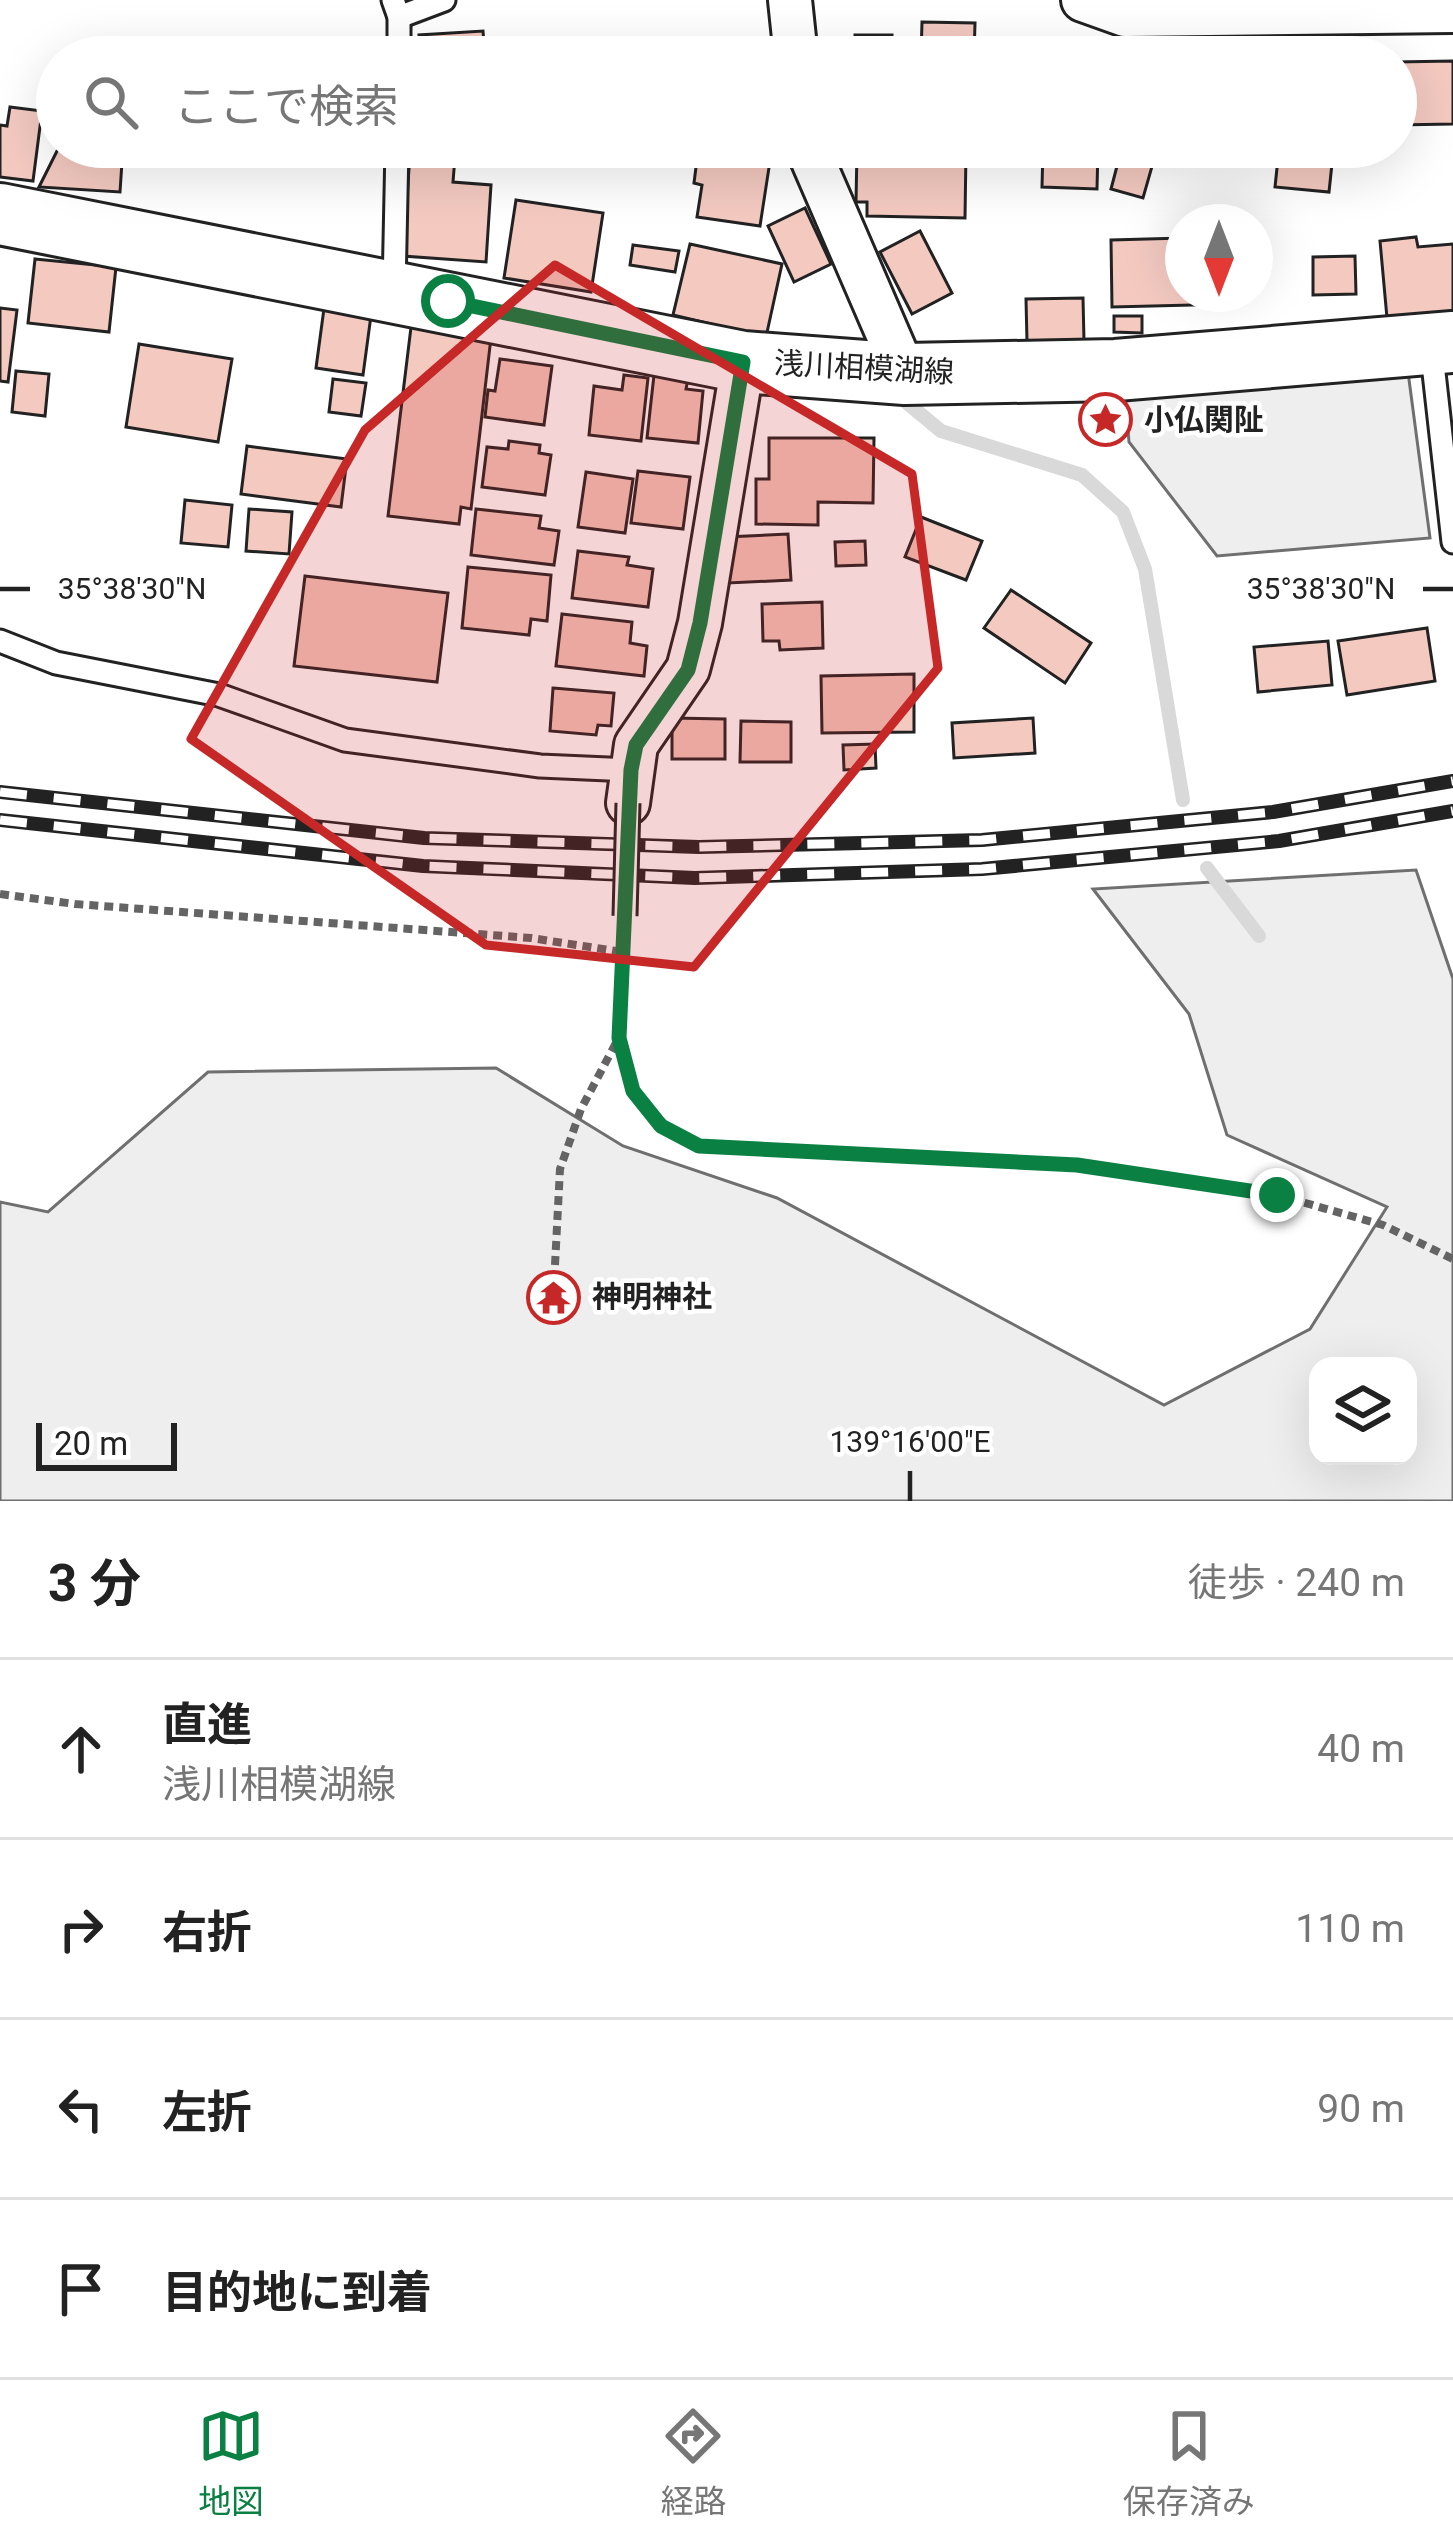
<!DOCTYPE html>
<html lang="ja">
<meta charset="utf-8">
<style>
:root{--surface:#fff;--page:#f2f2f2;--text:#222;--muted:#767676;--line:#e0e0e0;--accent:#0b8043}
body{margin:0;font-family:Roboto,"Noto Sans JP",sans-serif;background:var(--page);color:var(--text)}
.controls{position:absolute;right:36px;bottom:36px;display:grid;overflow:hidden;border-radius:24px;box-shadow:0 12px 48px #0002}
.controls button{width:108px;height:108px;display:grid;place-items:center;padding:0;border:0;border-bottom:3px solid var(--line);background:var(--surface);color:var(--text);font:60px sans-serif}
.compass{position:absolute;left:1165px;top:204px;width:108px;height:108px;border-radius:50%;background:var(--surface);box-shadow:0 12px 48px #0002;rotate:180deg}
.scale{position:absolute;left:36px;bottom:30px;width:141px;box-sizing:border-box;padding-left:12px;border:6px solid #222;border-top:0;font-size:33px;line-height:42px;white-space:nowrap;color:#222;-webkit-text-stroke:9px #fff;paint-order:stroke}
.stop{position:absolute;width:36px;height:36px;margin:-27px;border:9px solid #0b8043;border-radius:50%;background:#fff}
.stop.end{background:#0b8043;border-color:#fff;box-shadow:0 3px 12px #0008}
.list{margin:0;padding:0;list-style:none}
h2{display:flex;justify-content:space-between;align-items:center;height:156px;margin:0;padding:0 48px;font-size:51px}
h2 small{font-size:39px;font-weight:400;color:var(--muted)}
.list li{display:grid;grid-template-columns:78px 1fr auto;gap:36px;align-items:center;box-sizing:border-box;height:180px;padding:0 48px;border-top:3px solid var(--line)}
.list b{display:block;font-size:45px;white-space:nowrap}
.list p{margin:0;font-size:39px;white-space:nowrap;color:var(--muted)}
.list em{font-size:39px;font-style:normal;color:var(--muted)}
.icon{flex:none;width:66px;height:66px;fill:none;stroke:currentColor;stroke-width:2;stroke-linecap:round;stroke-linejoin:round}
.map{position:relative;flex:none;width:1453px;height:1501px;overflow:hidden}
.search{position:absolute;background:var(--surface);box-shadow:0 12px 48px #0002;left:36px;right:36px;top:36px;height:132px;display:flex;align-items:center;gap:30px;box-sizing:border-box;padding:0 42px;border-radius:66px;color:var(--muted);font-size:45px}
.sheet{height:876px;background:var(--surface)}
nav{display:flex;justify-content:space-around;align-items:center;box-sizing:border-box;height:168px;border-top:3px solid var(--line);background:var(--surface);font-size:33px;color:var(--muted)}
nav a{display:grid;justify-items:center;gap:6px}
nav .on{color:var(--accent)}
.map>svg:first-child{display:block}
</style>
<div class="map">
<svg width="1453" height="1501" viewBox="0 0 1453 1501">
<rect width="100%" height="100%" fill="#fff"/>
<g fill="#eee" stroke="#6f6f6f" stroke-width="3" fill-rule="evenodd">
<path d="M 1408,372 L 1430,538 L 1217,556 L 1129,442 L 1125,393 Z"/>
<path d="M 1416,870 L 1453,979 L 1453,1501 L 0,1501 L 0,1202 L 48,1212 L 208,1072 L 496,1068 L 623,1146 L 777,1198 L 1164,1405 L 1310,1329 L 1387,1207 L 1227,1135 L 1189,1014 L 1093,889 ZM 1318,1366 L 1408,1366 L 1408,1456 L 1318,1456 Z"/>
</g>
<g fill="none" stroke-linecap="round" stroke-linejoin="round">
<g stroke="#d9d9d9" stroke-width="14">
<path d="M 906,402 L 941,431 L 1082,475 L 1123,512 L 1145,569 L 1183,800"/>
<path d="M 1207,868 L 1259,936"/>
</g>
</g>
<g fill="#f3c9c0" stroke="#222" stroke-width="3">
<path d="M 922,22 L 975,23 L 974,57 L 921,57 Z"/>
<path d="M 483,31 L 485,57 L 420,57 L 419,35 Z"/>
<path d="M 855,35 L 892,35 L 892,42 L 916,43 L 916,57 L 838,57 L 838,50 L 855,50 Z"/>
<path d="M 1453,61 L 1453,124 L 1396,125 L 1396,62 Z"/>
<path d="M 10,107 L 42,111 L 33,181 L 0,177 L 0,125 L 7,126 Z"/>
<path d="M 59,147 L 123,147 L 120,192 L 39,187 Z"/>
<path d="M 139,147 L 184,147 L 184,157 L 139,156 Z"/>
<path d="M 705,147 L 772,148 L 760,226 L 697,217 L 702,185 L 694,183 L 697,159 L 703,161 Z"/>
<path d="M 1043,147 L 1098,148 L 1097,189 L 1042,187 Z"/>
<path d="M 1122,147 L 1157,149 L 1143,198 L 1111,189 Z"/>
<path d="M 857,149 L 966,151 L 965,218 L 867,216 L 867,202 L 856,202 Z"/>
<path d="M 1279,149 L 1333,154 L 1329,192 L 1275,187 Z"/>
<path d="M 410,154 L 455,157 L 453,182 L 491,185 L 486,262 L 403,256 Z"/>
<path d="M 516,200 L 603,213 L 591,292 L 504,278 Z"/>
<path d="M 805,208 L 831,264 L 794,282 L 768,226 Z"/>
<path d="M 920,231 L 952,293 L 912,314 L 880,252 Z"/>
<path d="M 1416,237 L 1418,247 L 1453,244 L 1453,323 L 1388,329 L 1380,241 Z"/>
<path d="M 1183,238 L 1183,294 L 1233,294 L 1233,304 L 1112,307 L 1111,240 Z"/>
<path d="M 690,244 L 782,264 L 766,337 L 673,315 Z"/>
<path d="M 633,245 L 679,251 L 675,272 L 630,265 Z"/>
<path d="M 1355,256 L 1356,294 L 1313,295 L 1313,257 Z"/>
<path d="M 35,259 L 116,267 L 109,332 L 28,323 Z"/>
<path d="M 1083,298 L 1084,341 L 1027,342 L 1026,299 Z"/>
<path d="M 325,301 L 372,308 L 363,375 L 316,368 Z"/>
<path d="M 0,308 L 17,310 L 8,382 L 0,381 Z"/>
<path d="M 1114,316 L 1142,316 L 1142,333 L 1114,332 Z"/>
<path d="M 412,319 L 492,329 L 471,509 L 461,507 L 459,524 L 388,516 Z"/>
<path d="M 139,344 L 232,359 L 218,442 L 126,427 Z"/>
<path d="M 500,359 L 552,366 L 544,425 L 485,417 L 488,390 L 495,391 Z"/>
<path d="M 16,371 L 49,374 L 45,416 L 12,412 Z"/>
<path d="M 624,375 L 648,378 L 641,441 L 589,435 L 594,386 L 622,390 Z"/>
<path d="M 654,375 L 688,379 L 686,389 L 703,391 L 698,443 L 647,438 Z"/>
<path d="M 333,379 L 366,383 L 361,416 L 329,412 Z"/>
<path d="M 769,438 L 874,438 L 873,503 L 818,502 L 818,525 L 756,524 L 756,479 L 769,479 Z"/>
<path d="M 509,441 L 540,445 L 539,453 L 551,455 L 545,495 L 482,487 L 487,447 L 508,449 Z"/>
<path d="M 247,446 L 347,459 L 341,507 L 241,494 Z"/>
<path d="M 638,471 L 690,477 L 683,529 L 631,523 Z"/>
<path d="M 586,472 L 633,479 L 625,533 L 578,527 Z"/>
<path d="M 185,500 L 232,505 L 228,547 L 181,543 Z"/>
<path d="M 249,509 L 292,512 L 289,554 L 246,551 Z"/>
<path d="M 476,509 L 541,516 L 539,528 L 559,531 L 554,565 L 471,555 Z"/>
<path d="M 921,517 L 982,541 L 966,580 L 905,557 Z"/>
<path d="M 788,534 L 791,580 L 728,583 L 726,537 Z"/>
<path d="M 865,541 L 866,565 L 836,566 L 835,542 Z"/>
<path d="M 578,551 L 629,557 L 627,565 L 653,569 L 648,607 L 572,598 Z"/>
<path d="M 468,567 L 551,575 L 547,621 L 531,619 L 529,635 L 462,628 Z"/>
<path d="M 305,576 L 448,593 L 437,682 L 294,666 Z"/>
<path d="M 1011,590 L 1091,643 L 1065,683 L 984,628 Z"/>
<path d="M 822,602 L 823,648 L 780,650 L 779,641 L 763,641 L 762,604 Z"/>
<path d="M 562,614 L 632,622 L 630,643 L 647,646 L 644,676 L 556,666 Z"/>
<path d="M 1427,628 L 1435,681 L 1347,695 L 1338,641 Z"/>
<path d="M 1328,641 L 1332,685 L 1258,692 L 1254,647 Z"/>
<path d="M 914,674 L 914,732 L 822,733 L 821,676 Z"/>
<path d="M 553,688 L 614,693 L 611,726 L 598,725 L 596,735 L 550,731 Z"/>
<path d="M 672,718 L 725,719 L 725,759 L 672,759 Z"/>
<path d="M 1033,718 L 1035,753 L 954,758 L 952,723 Z"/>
<path d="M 741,721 L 791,722 L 791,762 L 740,762 Z"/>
<path d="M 875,744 L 876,768 L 844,770 L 843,745 Z"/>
</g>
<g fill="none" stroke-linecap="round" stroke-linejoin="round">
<defs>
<g id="lane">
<path d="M 393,0 L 399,17 L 399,57"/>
<path d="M 399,17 L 444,0"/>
<path d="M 394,289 L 397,147"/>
<path d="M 1431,346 L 1453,542"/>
<path d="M 0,641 L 56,663 L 219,695 L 345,740 L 540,766 L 631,770"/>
</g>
<g id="street">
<path d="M 790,0 L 796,57"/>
<path d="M 1083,0 L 1125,15 L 1453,11"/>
<path d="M 807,147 L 905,374"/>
<path d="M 628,803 L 636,745 L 688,669 L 700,623 L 743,362"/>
</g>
<path id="secondary" d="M 0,214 L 743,362 L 905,374 L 1116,370 L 1453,342"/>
</defs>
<use href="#lane" stroke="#222" stroke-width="27"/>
<use href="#street" stroke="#222" stroke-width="48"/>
<use href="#secondary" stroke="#222" stroke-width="66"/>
<g stroke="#646464" stroke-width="8" stroke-dasharray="9 6" stroke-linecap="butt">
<path d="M 0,894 L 75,904 L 531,938 L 616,951"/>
<path d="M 624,948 C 619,1042 605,1096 699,1146 L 1077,1165 L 1277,1195 L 1383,1225 L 1453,1259"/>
<path d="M 555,1265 L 560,1169 L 581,1109 L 618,1039"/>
</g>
<use href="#lane" stroke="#fff" stroke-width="21"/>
<use href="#street" stroke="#fff" stroke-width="42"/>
<use href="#secondary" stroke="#fff" stroke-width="60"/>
<defs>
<g id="rail">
<path d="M 0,792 L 424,838 L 699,847 L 982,840 L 1273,812 L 1453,781"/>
<path d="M 0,820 L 423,866 L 695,878 L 982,869 L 1279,841 L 1453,811"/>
</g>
</defs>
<use href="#rail" stroke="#222" stroke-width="14"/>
<use href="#rail" stroke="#fff" stroke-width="9" stroke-dasharray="27" stroke-linecap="butt"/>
<defs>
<path id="lane-bridge" d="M 625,916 L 628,803"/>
</defs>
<use href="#lane-bridge" stroke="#222" stroke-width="27" stroke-linecap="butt"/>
<use href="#lane-bridge" stroke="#fff" stroke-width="21"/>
</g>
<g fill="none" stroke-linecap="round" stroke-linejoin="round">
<path stroke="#0b8043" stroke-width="15" d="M 448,301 L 743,362 L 700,623 L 688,670 L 636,745 L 631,770 L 619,1038 L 633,1091 L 661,1126 L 699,1146 L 1077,1165 L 1277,1195"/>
</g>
<path fill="#c62828" fill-opacity="0.2" stroke="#c62828" stroke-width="9" stroke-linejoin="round" d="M 555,265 L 912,474 L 938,668 L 694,967 L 486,945 L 191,739 L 365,430 Z"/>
<path fill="none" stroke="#222" stroke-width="4.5" d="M 0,589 L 30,589M 1423,589 L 1453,589M 910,1471 L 910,1501"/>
<defs>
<symbol id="sight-ring" viewBox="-11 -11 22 22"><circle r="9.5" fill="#fff" stroke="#c62828" stroke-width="1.5"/><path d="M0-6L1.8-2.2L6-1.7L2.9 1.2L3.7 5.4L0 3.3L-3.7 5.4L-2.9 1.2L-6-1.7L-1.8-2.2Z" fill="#c62828"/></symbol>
<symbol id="temple-ring" viewBox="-11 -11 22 22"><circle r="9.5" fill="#fff" stroke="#c62828" stroke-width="1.5"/><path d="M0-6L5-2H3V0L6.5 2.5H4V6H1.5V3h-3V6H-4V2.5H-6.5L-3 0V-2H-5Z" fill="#c62828"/></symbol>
</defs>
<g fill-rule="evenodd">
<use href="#sight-ring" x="1076" y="390" width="59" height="59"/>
<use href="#temple-ring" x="524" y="1268" width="59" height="59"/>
</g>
<g text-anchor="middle" stroke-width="9" stroke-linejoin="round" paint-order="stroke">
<g font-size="30" fill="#222" stroke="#fff">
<text transform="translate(864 368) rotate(3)" y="10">浅川相模湖線</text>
</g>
<g font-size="30" font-weight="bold" fill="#222" stroke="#fff" text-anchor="start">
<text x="1144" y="430">小仏関阯</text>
<text x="592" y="1307">神明神社</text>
</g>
</g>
<g font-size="30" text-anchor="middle" fill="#222" stroke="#fff" stroke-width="9" stroke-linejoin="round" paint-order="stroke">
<text x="1321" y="599">35°38'30"N</text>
<text x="132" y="599">35°38'30"N</text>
<text x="910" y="1452">139°16'00"E</text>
</g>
</svg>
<div class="controls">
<button><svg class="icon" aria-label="layers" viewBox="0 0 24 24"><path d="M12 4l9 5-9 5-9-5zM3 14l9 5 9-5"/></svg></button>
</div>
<svg class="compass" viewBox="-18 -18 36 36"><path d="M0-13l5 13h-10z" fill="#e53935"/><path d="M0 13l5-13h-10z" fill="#767676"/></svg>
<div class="scale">20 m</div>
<div class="stop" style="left:448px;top:301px"></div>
<div class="stop end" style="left:1277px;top:1195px"></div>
<div class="search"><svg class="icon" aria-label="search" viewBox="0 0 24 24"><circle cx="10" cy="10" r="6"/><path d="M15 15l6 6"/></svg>ここで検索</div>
</div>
<section class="sheet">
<h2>3 分<small>徒歩 · 240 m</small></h2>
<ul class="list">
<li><svg class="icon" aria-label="ahead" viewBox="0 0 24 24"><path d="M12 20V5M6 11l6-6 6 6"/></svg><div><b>直進</b><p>浅川相模湖線</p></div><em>40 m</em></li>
<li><svg class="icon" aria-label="right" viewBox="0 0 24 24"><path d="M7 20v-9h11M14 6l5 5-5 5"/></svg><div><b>右折</b></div><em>110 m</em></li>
<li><svg class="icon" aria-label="left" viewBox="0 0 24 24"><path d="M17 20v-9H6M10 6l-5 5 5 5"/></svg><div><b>左折</b></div><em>90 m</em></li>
<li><svg class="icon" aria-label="arrive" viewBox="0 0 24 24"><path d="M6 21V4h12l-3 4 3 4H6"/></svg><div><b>目的地に到着</b></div></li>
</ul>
</section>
<nav>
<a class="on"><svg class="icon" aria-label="map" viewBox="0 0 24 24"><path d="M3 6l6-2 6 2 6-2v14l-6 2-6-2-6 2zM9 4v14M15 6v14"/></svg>地図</a>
<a><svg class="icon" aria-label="directions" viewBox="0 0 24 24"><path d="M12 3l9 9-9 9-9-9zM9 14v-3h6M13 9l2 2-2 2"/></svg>経路</a>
<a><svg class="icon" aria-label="saved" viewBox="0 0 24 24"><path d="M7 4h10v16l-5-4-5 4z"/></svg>保存済み</a>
</nav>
